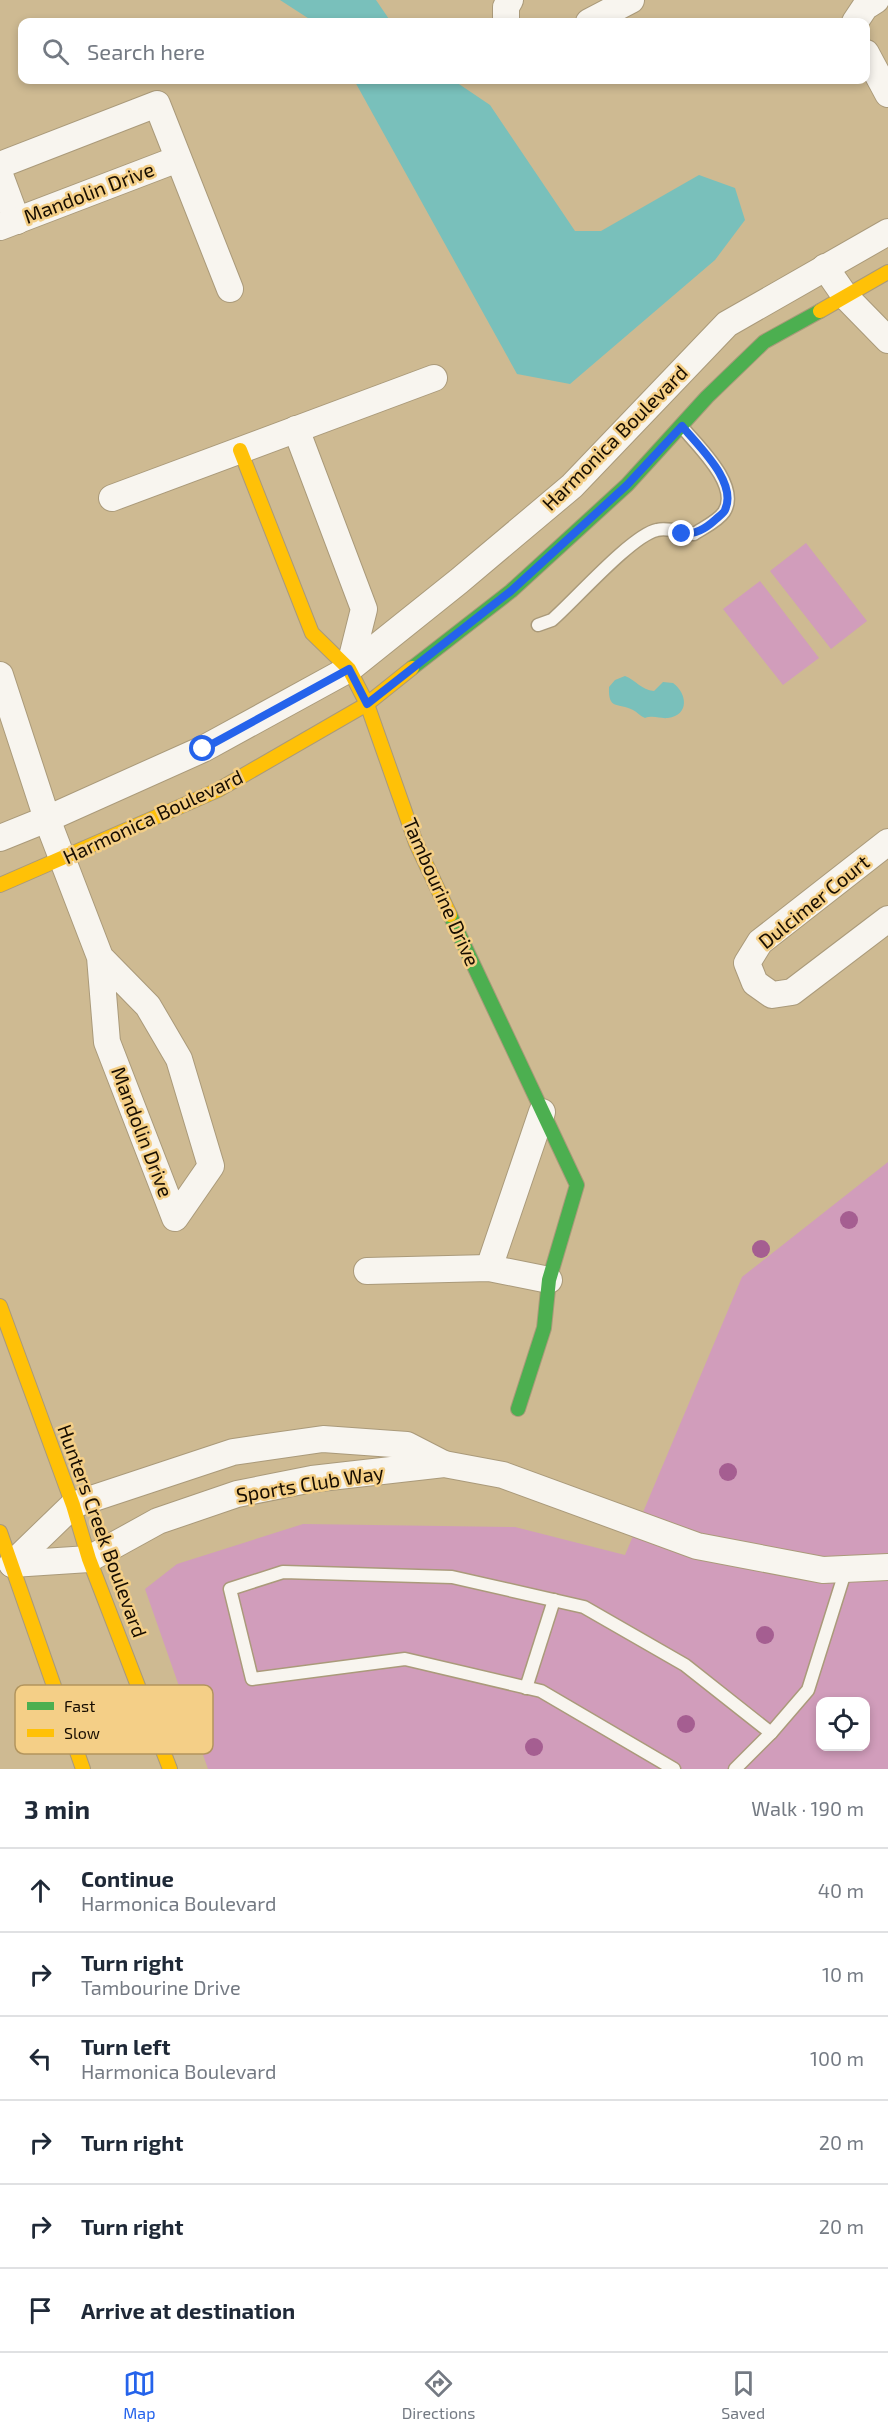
<!DOCTYPE html>
<meta charset="utf-8">
<style>
:root{--surface:#fff;--page:#f2f2f3;--text:#1f2937;--muted:#747a83;--line:#e0e1e3;--accent:#2563eb}
body{margin:0;font-family:"Exo 2",sans-serif;background:var(--page);color:var(--text)}
.controls{position:absolute;right:18px;bottom:18px;display:grid;overflow:hidden;border-radius:12px;box-shadow:0 3px 9px #0003}
.controls button{width:54px;height:54px;display:grid;place-items:center;padding:0;border:0;border-bottom:2px solid var(--line);background:var(--surface);color:var(--text);font:30px sans-serif}
.stop{position:absolute;width:18px;height:18px;margin:-14px;border:4px solid #2563eb;border-radius:50%;background:#fff}
.stop.end{background:#2563eb;border-color:#fff;box-shadow:0 2px 6px #0008}
.list{margin:0;padding:0;list-style:none}
h2{display:flex;justify-content:space-between;align-items:center;height:78px;margin:0;padding:0 24px;font-size:26px}
h2 small{font-size:20px;font-weight:400;color:var(--muted)}
.list li{display:grid;grid-template-columns:39px 1fr auto;gap:18px;align-items:center;box-sizing:border-box;height:84px;padding:0 24px;border-top:2px solid var(--line)}
.list b{display:block;font-size:22px;white-space:nowrap}
.list p{margin:0;font-size:20px;white-space:nowrap;color:var(--muted)}
.list em{font-size:20px;font-style:normal;color:var(--muted)}
.icon{flex:none;width:33px;height:33px;fill:none;stroke:currentColor;stroke-width:2;stroke-linecap:round;stroke-linejoin:round}
.map{position:relative;flex:none;width:888px;height:1769px;overflow:hidden}
.search{position:absolute;background:var(--surface);box-shadow:0 3px 9px #0003;left:18px;right:18px;top:18px;height:66px;display:flex;align-items:center;gap:15px;box-sizing:border-box;padding:0 21px;border-radius:12px;color:var(--muted);font-size:22px}
.sheet{height:582px;background:var(--surface)}
nav{display:flex;justify-content:space-around;align-items:center;box-sizing:border-box;height:84px;border-top:2px solid var(--line);background:var(--surface);font-size:16px;color:var(--muted)}
nav a{display:grid;justify-items:center;gap:3px}
nav .on{color:var(--accent)}
.map>svg:first-child{display:block}
</style>
<div class="map">
<svg width="888" height="1769" viewBox="0 0 888 1769">
<rect width="100%" height="100%" fill="#ceba92"/>
<g fill="#d19dbb" fill-rule="evenodd">
<path d="M 806,543 L 867,621 L 831,649 L 770,571 Z"/>
<path d="M 760,581 L 819,658 L 783,685 L 723,609 Z"/>
<path d="M 888,1162 L 888,1769 L 208,1769 L 145,1589 L 177,1564 L 303,1524 L 515,1527 L 625,1555 L 742,1277 ZM 820,1702 L 866,1702 L 866,1746 L 820,1746 Z"/>
</g>
<g fill="#79c0bb">
<path d="M 280,0 L 376,0 L 391,22 L 314,22 Z"/>
<path d="M 354,80 L 453,80 L 490,105 L 575,231 L 601,231 L 699,175 L 735,188 L 745,220 L 715,260 L 570,384 L 517,374 Z"/>
<path d="M 625,676 C 636,680 641,690 654,691 L 663,682 L 673,683 C 687,693 690,715 668,718 C 660,719 654,715 645,718 C 640,716 637,712 633,710 C 618,702 608,711 609,687 L 615,680 Z"/>
</g>
<g fill="none" stroke-linecap="round" stroke-linejoin="round">
<defs>
<g id="lane">
<path d="M 538,625 L 552,620 C 574,601 632,535 657,530 C 669,527 681,533 694,534 C 703,528 718,521 724,512 C 741,486 697,445 682,427"/>
<path d="M 526,1688 L 554,1600"/>
<path d="M 674,1769 L 541,1691 L 405,1659 L 252,1679 L 230,1589 L 283,1572 L 452,1577 L 584,1607 L 685,1665 L 771,1733"/>
<path d="M 735,1769 L 771,1733 L 808,1690 L 846,1569"/>
</g>
<g id="street">
<path d="M 506,22 L 506,7 L 510,0"/>
<path d="M 589,22 L 631,0"/>
<path d="M 855,22 L 865,7 L 876,0"/>
<path d="M 866,53 L 888,94"/>
<path d="M 0,165 L 157,104 L 230,289"/>
<path d="M 0,175 L 17,221"/>
<path d="M 0,227 L 178,159"/>
<path d="M 825,267 L 845,296 L 888,340"/>
<path d="M 296,429 L 364,609 L 349,669"/>
<path d="M 112,498 L 434,378"/>
<path d="M 0,675 L 47,819 L 100,957 L 107,1042 L 175,1218 L 211,1166 L 179,1059 L 148,1006 L 100,957"/>
<path d="M 0,838 L 47,819 L 203,749 L 349,669 L 459,581 L 572,486 L 727,324 L 888,232"/>
<path d="M 888,842 L 760,942 L 747,963 L 755,983 L 772,995 L 792,992 L 888,919"/>
<path d="M 489,1268 L 542,1112"/>
<path d="M 367,1271 L 489,1268 L 549,1280"/>
<path d="M 12,1564 L 89,1559 L 158,1521 L 237,1494 L 312,1479 L 444,1464 L 503,1475 L 697,1546 L 823,1570 L 888,1567"/>
<path d="M 12,1564 L 73,1505 L 233,1452 L 323,1439 L 407,1445 L 444,1464"/>
</g>
<g id="fast">
<path d="M 412,668 L 511,591 L 627,485 L 707,397 L 764,342 L 820,311"/>
<path d="M 450,915 L 577,1185 L 549,1280 L 544,1328 L 518,1409"/>
</g>
<g id="slow">
<path d="M 820,311 L 888,272"/>
<path d="M 240,450 L 312,633 L 349,669 L 367,704 L 416,843 L 450,915"/>
<path d="M 0,885 L 218,790 L 367,704 L 412,668"/>
<path d="M 0,1306 L 73,1505 L 89,1559 L 170,1769"/>
<path d="M 0,1532 L 83,1769"/>
</g>
</defs>
<use href="#lane" stroke="#aa9a7a" stroke-width="15"/>
<use href="#street" stroke="#aa9a7a" stroke-width="28"/>
<use href="#fast" stroke="#aa9a7a" stroke-width="16"/>
<use href="#slow" stroke="#aa9a7a" stroke-width="16"/>
<use href="#lane" stroke="#f8f5ef" stroke-width="12"/>
<use href="#street" stroke="#f8f5ef" stroke-width="26"/>
<use href="#fast" stroke="#4caf50" stroke-width="14"/>
<use href="#slow" stroke="#ffc107" stroke-width="14"/>
</g>
<g fill="#a55e91">
<circle cx="849" cy="1220" r="9"/>
<circle cx="761" cy="1249" r="9"/>
<circle cx="728" cy="1472" r="9"/>
<circle cx="765" cy="1635" r="9"/>
<circle cx="686" cy="1724" r="9"/>
<circle cx="534" cy="1747" r="9"/>
</g>
<g fill="none" stroke-linecap="round" stroke-linejoin="round">
<path stroke="#2563eb" stroke-width="8" d="M 203,749 L 349,669 L 367,704 L 511,591 L 627,485 L 682,426 C 698,446 738,482 725,510 C 724,513 718,517 715,520 C 705,529 696,534 682,534"/>
</g>
<g text-anchor="middle" stroke-width="5" stroke-linejoin="round" paint-order="stroke">
<g font-size="20" fill="#170d00" stroke="#f4cf87">
<text transform="translate(89 193) rotate(-21)" y="7">Mandolin Drive</text>
<text transform="translate(615 438) rotate(-45)" y="7">Harmonica Boulevard</text>
<text transform="translate(153 817) rotate(-25)" y="7">Harmonica Boulevard</text>
<text transform="translate(441 892) rotate(66)" y="7">Tambourine Drive</text>
<text transform="translate(814 902) rotate(-39)" y="7">Dulcimer Court</text>
<text transform="translate(142 1132) rotate(69)" y="7">Mandolin Drive</text>
<text transform="translate(310 1484) rotate(-9)" y="7">Sports Club Way</text>
<text transform="translate(102 1531) rotate(70)" y="7">Hunters Creek Boulevard</text>
</g>
</g>
<rect x="15" y="1685" width="198" height="69" rx="9" fill="#f4cf87" stroke="#b2955e" stroke-width="1.5"/>
<rect x="27" y="1702" width="27" height="8" fill="#4caf50"/>
<rect x="27" y="1729" width="27" height="8" fill="#ffc107"/>
<g font-size="16" fill="#170d00">
<text x="64" y="1712">Fast</text>
<text x="64" y="1739">Slow</text>
</g>
</svg>
<div class="controls">
<button><svg class="icon" aria-label="locate" viewBox="0 0 24 24"><circle cx="12" cy="12" r="6"/><path d="M12 2v4M12 18v4M2 12h4M18 12h4"/></svg></button>
</div>
<div class="stop" style="left:203px;top:749px"></div>
<div class="stop end" style="left:682px;top:534px"></div>
<div class="search"><svg class="icon" aria-label="search" viewBox="0 0 24 24"><circle cx="10" cy="10" r="6"/><path d="M15 15l6 6"/></svg>Search here</div>
</div>
<section class="sheet">
<h2>3 min<small>Walk · 190 m</small></h2>
<ul class="list">
<li><svg class="icon" aria-label="ahead" viewBox="0 0 24 24"><path d="M12 20V5M6 11l6-6 6 6"/></svg><div><b>Continue</b><p>Harmonica Boulevard</p></div><em>40 m</em></li>
<li><svg class="icon" aria-label="right" viewBox="0 0 24 24"><path d="M7 20v-9h11M14 6l5 5-5 5"/></svg><div><b>Turn right</b><p>Tambourine Drive</p></div><em>10 m</em></li>
<li><svg class="icon" aria-label="left" viewBox="0 0 24 24"><path d="M17 20v-9H6M10 6l-5 5 5 5"/></svg><div><b>Turn left</b><p>Harmonica Boulevard</p></div><em>100 m</em></li>
<li><svg class="icon" aria-label="right" viewBox="0 0 24 24"><path d="M7 20v-9h11M14 6l5 5-5 5"/></svg><div><b>Turn right</b></div><em>20 m</em></li>
<li><svg class="icon" aria-label="right" viewBox="0 0 24 24"><path d="M7 20v-9h11M14 6l5 5-5 5"/></svg><div><b>Turn right</b></div><em>20 m</em></li>
<li><svg class="icon" aria-label="arrive" viewBox="0 0 24 24"><path d="M6 21V4h12l-3 4 3 4H6"/></svg><div><b>Arrive at destination</b></div></li>
</ul>
</section>
<nav>
<a class="on"><svg class="icon" aria-label="map" viewBox="0 0 24 24"><path d="M3 6l6-2 6 2 6-2v14l-6 2-6-2-6 2zM9 4v14M15 6v14"/></svg>Map</a>
<a><svg class="icon" aria-label="directions" viewBox="0 0 24 24"><path d="M12 3l9 9-9 9-9-9zM9 14v-3h6M13 9l2 2-2 2"/></svg>Directions</a>
<a><svg class="icon" aria-label="saved" viewBox="0 0 24 24"><path d="M7 4h10v16l-5-4-5 4z"/></svg>Saved</a>
</nav>
